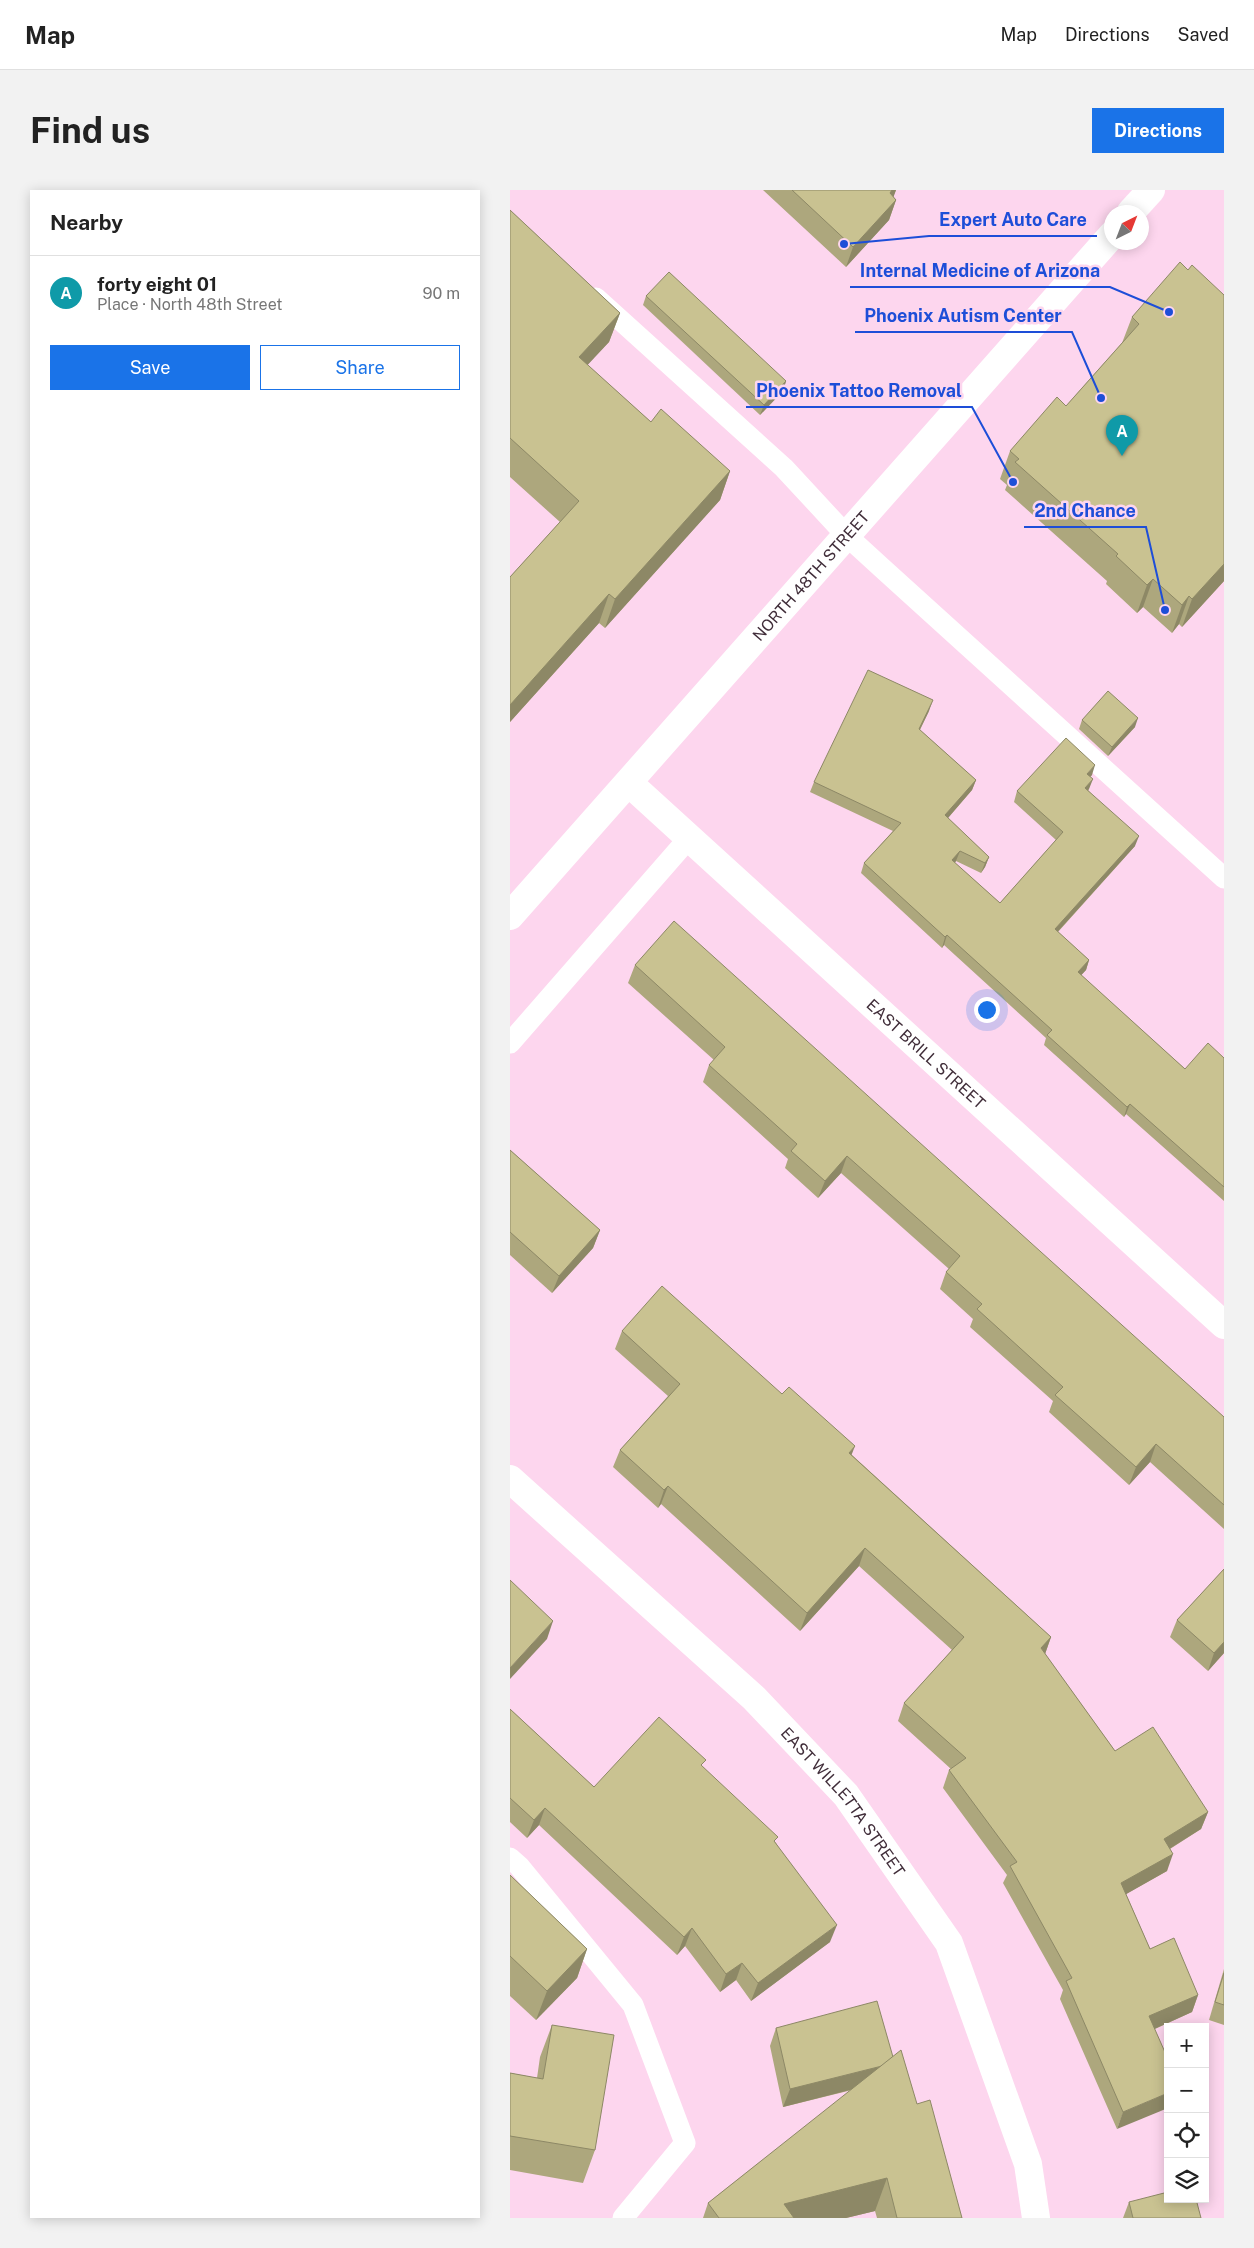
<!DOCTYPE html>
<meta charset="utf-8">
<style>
:root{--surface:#fff;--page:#f2f2f2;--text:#222;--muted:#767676;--line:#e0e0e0;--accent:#1a73e8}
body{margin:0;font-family:"Public Sans",sans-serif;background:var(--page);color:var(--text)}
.controls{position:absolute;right:15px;bottom:15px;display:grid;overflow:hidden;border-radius:0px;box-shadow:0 2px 12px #0003}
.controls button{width:45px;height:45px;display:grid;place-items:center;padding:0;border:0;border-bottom:1px solid var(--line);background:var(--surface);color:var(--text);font:25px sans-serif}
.compass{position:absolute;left:594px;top:15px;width:45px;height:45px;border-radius:50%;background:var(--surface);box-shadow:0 2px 12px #0003;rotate:42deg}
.you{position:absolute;left:476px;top:819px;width:18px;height:18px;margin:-12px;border:4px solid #fff;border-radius:50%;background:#1a73e8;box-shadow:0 0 0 8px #1a73e833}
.badge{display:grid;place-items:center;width:32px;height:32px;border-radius:50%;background:var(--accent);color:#fff;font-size:16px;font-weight:700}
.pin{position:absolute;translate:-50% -41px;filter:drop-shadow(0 1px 2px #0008)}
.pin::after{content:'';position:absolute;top:26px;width:18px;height:15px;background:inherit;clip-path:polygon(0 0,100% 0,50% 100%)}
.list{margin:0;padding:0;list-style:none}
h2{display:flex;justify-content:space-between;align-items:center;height:65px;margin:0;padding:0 20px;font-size:21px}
h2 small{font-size:16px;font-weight:400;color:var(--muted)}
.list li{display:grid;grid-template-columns:32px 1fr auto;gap:15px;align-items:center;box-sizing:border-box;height:75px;padding:0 20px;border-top:1px solid var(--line)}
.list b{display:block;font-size:19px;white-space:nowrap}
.list p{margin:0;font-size:16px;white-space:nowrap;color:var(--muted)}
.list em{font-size:16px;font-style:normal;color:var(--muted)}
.actions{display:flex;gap:10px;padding:15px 20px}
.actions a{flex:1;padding:11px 0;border:1px solid var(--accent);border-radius:0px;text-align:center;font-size:18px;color:var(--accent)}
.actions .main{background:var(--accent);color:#fff}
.icon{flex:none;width:28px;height:28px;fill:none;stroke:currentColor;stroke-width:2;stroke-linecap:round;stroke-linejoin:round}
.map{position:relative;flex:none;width:714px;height:2028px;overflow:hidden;border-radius:0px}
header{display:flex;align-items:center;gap:30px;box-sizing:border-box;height:70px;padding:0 25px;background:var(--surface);border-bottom:1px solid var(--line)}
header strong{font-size:24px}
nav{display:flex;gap:28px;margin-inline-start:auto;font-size:18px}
.intro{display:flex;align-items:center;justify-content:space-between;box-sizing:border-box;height:120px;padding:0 30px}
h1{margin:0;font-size:35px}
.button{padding:12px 22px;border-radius:0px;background:var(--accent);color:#fff;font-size:18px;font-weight:700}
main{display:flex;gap:30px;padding:0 30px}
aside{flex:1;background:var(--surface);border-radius:0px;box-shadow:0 2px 12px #0003}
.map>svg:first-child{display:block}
</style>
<header>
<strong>Map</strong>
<nav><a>Map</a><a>Directions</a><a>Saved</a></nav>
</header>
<div class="intro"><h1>Find us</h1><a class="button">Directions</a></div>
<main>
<aside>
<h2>Nearby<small></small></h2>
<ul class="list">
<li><span class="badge" style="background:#0f9aa8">A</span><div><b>forty eight 01</b><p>Place · North 48th Street</p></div><em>90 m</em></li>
</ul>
<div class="actions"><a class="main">Save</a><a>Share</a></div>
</aside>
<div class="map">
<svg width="714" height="2028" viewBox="0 0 714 2028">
<rect width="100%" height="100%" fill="#fdd6ee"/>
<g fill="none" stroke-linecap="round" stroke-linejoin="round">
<g stroke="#fff" stroke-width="21">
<path d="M 86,108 L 274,278 L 337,346 L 372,378 L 714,688"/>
<path d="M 0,853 L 179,648"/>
<path d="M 0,1668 L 9,1676 L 123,1815 L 175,1953 L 113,2028"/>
</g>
<g stroke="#fff" stroke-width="28">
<path id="s1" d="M 119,593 L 714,1135"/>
<path id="s2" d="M 0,1289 L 244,1508 L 336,1605 L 439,1753 L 518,1974 L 526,2028"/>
</g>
<g stroke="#fff" stroke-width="28">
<path d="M 621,22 L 641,0"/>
<path id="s3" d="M 0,726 L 602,45"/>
</g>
</g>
<g fill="#ada77d">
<path d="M 253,0 L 386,0 L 383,7 L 386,10 L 379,30 L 336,77 Z"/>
<path d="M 0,20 L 110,123 L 99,152 L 77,175 L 141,232 L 220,281 L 210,310 L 95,438 L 89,433 L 0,532 L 0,387 L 50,332 L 0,287 Z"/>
<path d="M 678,80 L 714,105 L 714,391 L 672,437 L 669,434 L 662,443 L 633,417 L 627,423 L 596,394 L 597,391 L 495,300 L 497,295 L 490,289 L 500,261 L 556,216 L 612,153 L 622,127 Z"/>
<path d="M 136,106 L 276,191 L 273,201 L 250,225 L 133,115 Z"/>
<path d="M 419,521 L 410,540 L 466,590 L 462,600 L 438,628 L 479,667 L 475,677 L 471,683 L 446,671 L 445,673 L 490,713 L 546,650 L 504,612 L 507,601 L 582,585 L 580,587 L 579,599 L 578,600 L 625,656 L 548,742 L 579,770 L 576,780 L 571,785 L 675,879 L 714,868 L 714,1011 L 616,924 L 614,927 L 534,855 L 536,848 L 434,755 L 432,758 L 351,683 L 354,673 L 383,641 L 300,602 L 304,592 Z"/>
<path d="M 572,530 L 625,537 L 598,566 L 569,539 Z"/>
<path d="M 125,775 L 714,1227 L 714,1339 L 640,1272 L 619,1295 L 539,1222 L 543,1211 L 460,1137 L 463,1129 L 430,1099 L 436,1082 L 439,1079 L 331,983 L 308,1008 L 275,978 L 278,969 L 193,892 L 199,875 L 204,870 L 118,793 Z"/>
<path d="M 0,960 L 90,1040 L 83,1058 L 42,1103 L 0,1065 Z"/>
<path d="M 112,1141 L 272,1204 L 342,1265 L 541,1447 L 535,1464 L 605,1561 L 698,1622 L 691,1639 L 660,1659 L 657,1681 L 616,1704 L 640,1759 L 688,1805 L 682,1822 L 645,1839 L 607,1939 L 550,1809 L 553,1800 L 493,1693 L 497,1685 L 433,1598 L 439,1580 L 441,1579 L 388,1531 L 394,1513 L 442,1460 L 349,1376 L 290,1441 L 151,1314 L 148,1318 L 103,1277 L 110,1260 L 158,1206 L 105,1159 Z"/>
<path d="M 714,1379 L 714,1463 L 698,1481 L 660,1447 L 667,1430 Z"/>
<path d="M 0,1519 L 84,1597 L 193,1577 L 266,1653 L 320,1752 L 241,1811 L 226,1790 L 210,1802 L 175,1756 L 167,1765 L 29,1635 L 17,1648 L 0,1632 Z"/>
<path d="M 0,1685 L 77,1759 L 67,1788 L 26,1830 L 0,1806 Z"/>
<path d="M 714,1779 L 714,1835 L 699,1830 Z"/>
<path d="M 42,1835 L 85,1960 L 73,1993 L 0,1980 L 0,1883 L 27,1888 L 30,1867 Z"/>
<path d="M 266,1838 L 383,1867 L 407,1914 L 452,2028 L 367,2028 L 365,2021 L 336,2028 L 193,2028 L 198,2013 L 342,1900 L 273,1917 L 260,1856 Z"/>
<path d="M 619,2012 L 691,2028 L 613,2028 Z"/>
</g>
<g fill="#8d8866">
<path d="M 382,0 L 386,0 L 381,14 L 380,3 Z"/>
<path d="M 386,10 L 379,30 L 336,77 L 343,57 Z"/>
<path d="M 110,123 L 99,152 L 58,196 L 69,167 Z"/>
<path d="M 276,191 L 273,201 L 250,225 L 254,215 Z"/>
<path d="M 220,281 L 210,310 L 95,438 L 105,409 Z"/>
<path d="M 714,374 L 714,391 L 672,437 L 682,409 Z"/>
<path d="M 643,389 L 633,417 L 627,423 L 637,395 Z"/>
<path d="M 99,404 L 89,433 L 0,532 L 0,515 Z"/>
<path d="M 679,406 L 669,434 L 662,443 L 672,415 Z"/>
<path d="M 423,510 L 419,521 L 405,549 L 409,539 Z"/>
<path d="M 628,528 L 625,537 L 598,566 L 602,557 Z"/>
<path d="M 585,575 L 582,585 L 573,594 L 577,584 Z"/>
<path d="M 583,589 L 579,599 L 571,608 L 575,598 Z"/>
<path d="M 466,590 L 462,600 L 431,636 L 435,625 Z"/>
<path d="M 629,646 L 625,656 L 541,749 L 545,739 Z"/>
<path d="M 450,661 L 446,671 L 438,680 L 442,670 Z"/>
<path d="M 479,667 L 475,677 L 471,683 L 475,673 Z"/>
<path d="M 437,745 L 434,755 L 432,758 L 435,747 Z"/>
<path d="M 579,770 L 576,780 L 564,793 L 568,782 Z"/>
<path d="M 620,914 L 616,924 L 614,927 L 617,917 Z"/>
<path d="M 337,966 L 331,983 L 308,1008 L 315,991 Z"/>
<path d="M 90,1040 L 83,1058 L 42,1103 L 49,1086 Z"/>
<path d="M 646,1254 L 640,1272 L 619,1295 L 626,1277 Z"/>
<path d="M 345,1256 L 338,1274 L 339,1263 Z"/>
<path d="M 158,1296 L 151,1314 L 148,1318 L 154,1300 Z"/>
<path d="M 355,1358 L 349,1376 L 290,1441 L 297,1423 Z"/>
<path d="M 43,1431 L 37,1449 L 0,1489 L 0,1478 Z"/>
<path d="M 541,1447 L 535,1464 L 531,1458 Z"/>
<path d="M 714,1452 L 714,1463 L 698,1481 L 704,1463 Z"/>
<path d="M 35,1618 L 29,1635 L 17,1648 L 24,1630 Z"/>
<path d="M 698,1622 L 691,1639 L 648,1666 L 654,1649 Z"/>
<path d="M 663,1664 L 657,1681 L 604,1711 L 611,1693 Z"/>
<path d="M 327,1735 L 320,1752 L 241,1811 L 248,1793 Z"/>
<path d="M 182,1738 L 175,1756 L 167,1765 L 174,1747 Z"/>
<path d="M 77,1759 L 67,1788 L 26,1830 L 37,1801 Z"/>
<path d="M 232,1773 L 226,1790 L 210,1802 L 216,1784 Z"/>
<path d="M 688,1805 L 682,1822 L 633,1844 L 639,1826 Z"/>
<path d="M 385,1873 L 379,1890 L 273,1917 L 280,1899 Z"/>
<path d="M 658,1903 L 658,1918 L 607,1939 L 613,1922 Z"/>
<path d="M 377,1988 L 365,2021 L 336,2028 L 269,2028 L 274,2014 Z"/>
</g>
<g fill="#c9c291" stroke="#8d8866">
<path d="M 282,0 L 382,0 L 380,3 L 386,10 L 343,57 Z"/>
<path d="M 0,20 L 110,123 L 69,167 L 141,232 L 151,219 L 220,281 L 105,409 L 99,404 L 0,515 L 0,387 L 69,311 L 0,248 Z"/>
<path d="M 670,72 L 678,80 L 682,75 L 714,105 L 714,374 L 682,409 L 679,406 L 672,415 L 643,389 L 637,395 L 606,366 L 608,364 L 505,272 L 509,269 L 500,261 L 547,207 L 556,216 L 629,134 L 622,127 Z"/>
<path d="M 159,82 L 276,191 L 254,215 L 136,106 Z"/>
<path d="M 358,480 L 423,510 L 409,539 L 466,590 L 435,625 L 479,667 L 475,673 L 450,661 L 442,670 L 490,713 L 553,642 L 507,601 L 556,548 L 585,575 L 577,584 L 583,589 L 575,598 L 629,646 L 545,739 L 579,770 L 568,782 L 675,879 L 698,853 L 714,868 L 714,997 L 620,914 L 617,917 L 537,845 L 542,840 L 437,745 L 435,747 L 354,673 L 391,633 L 304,592 Z"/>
<path d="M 598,501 L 628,528 L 602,557 L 572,530 Z"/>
<path d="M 164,731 L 714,1227 L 714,1315 L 646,1254 L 626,1277 L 545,1205 L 553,1197 L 467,1119 L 472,1114 L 436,1082 L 450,1066 L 337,966 L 315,991 L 281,961 L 287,954 L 199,875 L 215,857 L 125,775 Z"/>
<path d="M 0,960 L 90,1040 L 49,1086 L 0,1042 Z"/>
<path d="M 152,1096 L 272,1204 L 279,1197 L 345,1256 L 339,1263 L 541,1447 L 531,1458 L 605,1561 L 643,1537 L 698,1622 L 654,1649 L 663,1664 L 611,1693 L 640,1759 L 664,1748 L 688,1805 L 639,1826 L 658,1869 L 658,1903 L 613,1922 L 556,1791 L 562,1788 L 500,1676 L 507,1672 L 439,1580 L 456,1568 L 394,1513 L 454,1447 L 355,1358 L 297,1423 L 158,1296 L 154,1300 L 110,1260 L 170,1194 L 112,1141 Z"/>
<path d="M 714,1379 L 714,1452 L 704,1463 L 667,1430 Z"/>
<path d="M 0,1390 L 43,1431 L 0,1478 Z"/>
<path d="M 0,1519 L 84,1597 L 149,1527 L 196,1570 L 191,1575 L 268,1647 L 264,1651 L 327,1735 L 248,1793 L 232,1773 L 216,1784 L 182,1738 L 174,1747 L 35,1618 L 24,1630 L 0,1608 Z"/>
<path d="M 0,1685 L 77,1759 L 37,1801 L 0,1766 Z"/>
<path d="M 714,1783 L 714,1815 L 705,1812 Z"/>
<path d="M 367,1811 L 383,1867 L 372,1876 L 280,1899 L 266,1838 Z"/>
<path d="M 42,1835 L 104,1845 L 85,1960 L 0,1946 L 0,1883 L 33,1889 Z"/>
<path d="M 391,1860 L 407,1914 L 420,1910 L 452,2028 L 387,2028 L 377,1988 L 274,2014 L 284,2028 L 209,2028 L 198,2013 Z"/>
<path d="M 658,2002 L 658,2009 L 686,2009 L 691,2028 L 623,2028 L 619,2012 Z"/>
</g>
<g text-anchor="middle" stroke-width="5" stroke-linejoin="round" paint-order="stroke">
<g font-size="16" fill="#412e3a" stroke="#fdd6ee">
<text dy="6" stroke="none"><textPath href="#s3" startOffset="454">NORTH 48TH STREET</textPath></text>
<text dy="6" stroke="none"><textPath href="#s1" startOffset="402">EAST BRILL STREET</textPath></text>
<text dy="6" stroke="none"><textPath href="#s2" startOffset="465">EAST WILLETTA STREET</textPath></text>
</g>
</g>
<path fill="none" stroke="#1d4ed8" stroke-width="2" d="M334 54L419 46H587M659 122L600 97H340M591 208L562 142H345M503 292L462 217H236M655 420L636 337H514"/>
<g fill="#1d4ed8" stroke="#fdd6ee" stroke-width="2">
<circle cx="334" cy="54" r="5"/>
<circle cx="659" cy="122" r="5"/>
<circle cx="591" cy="208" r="5"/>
<circle cx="503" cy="292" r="5"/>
<circle cx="655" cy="420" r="5"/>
</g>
<g font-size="18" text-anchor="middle" font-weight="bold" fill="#1d4ed8" stroke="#fdd6ee" stroke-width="5" stroke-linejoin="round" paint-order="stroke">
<text x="503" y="36">Expert Auto Care</text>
<text x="470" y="87">Internal Medicine of Arizona</text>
<text x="453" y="132">Phoenix Autism Center</text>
<text x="349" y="207">Phoenix Tattoo Removal</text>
<text x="575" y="327">2nd Chance</text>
</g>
</svg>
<div class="controls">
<button>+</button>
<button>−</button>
<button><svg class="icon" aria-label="locate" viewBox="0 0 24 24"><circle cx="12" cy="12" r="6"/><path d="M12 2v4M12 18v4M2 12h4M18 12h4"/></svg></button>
<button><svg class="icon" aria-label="layers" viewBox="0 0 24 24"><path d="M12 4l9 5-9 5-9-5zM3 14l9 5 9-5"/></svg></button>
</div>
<svg class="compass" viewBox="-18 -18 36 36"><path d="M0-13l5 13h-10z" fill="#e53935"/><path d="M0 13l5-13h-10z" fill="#767676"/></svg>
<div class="you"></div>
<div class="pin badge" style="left:612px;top:266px;background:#0f9aa8">A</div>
</div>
</main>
